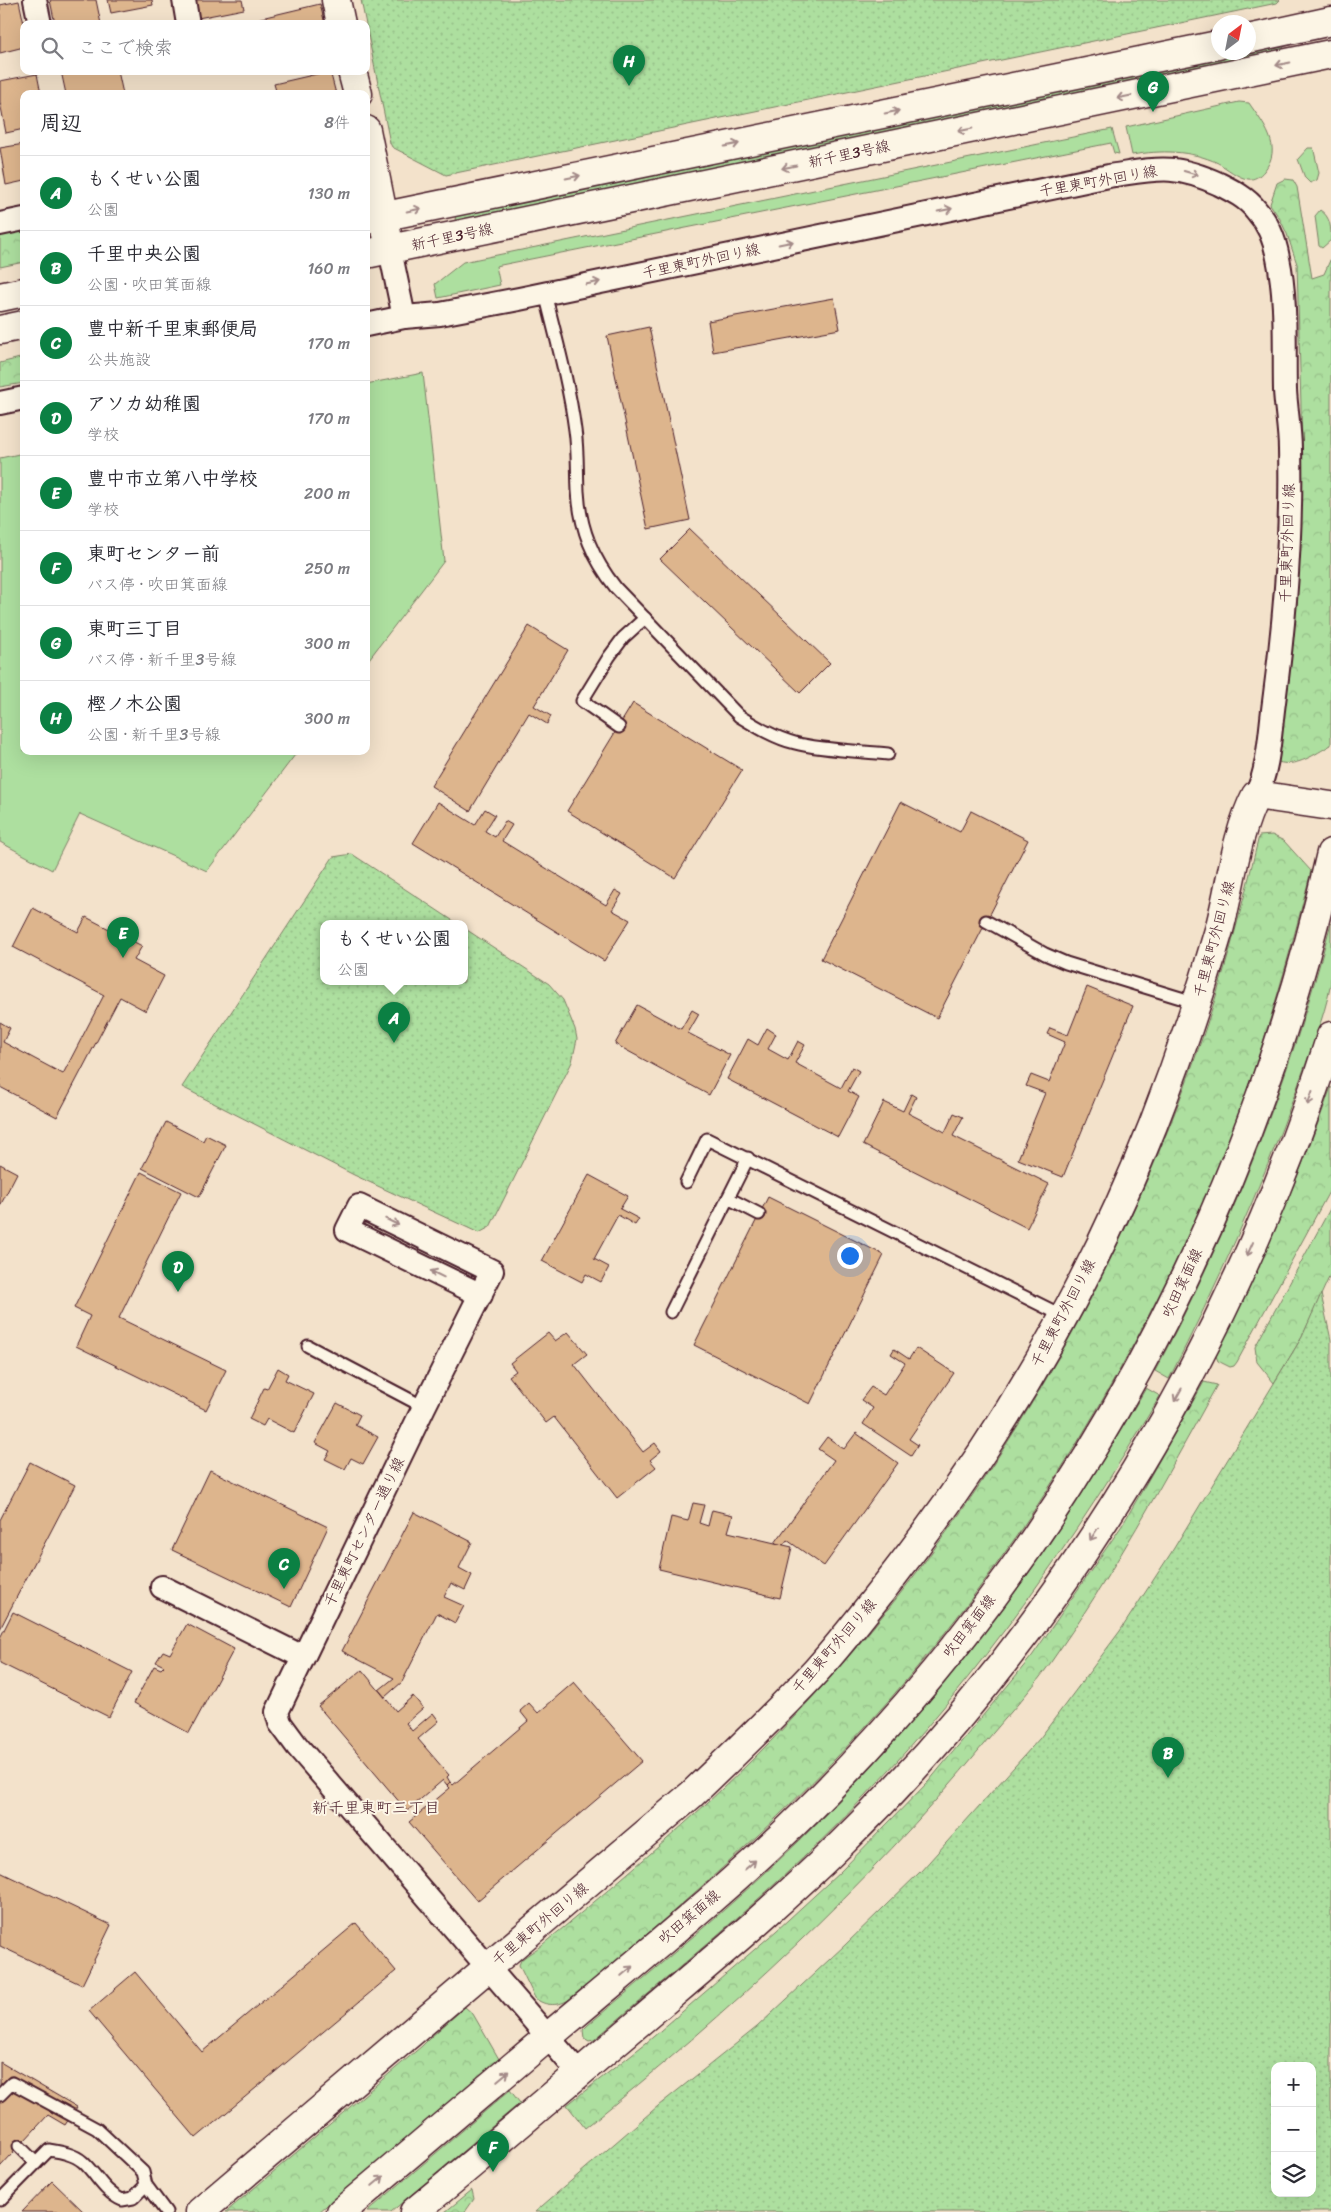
<!DOCTYPE html>
<html lang="ja">
<meta charset="utf-8">
<style>
:root{--surface:#fff;--page:#f7f7f7;--text:#2b2b33;--muted:#7c7c81;--line:#e1e1e2;--accent:#0b8043}
body{margin:0;font-family:Sriracha,"Klee One",sans-serif;background:var(--page);color:var(--text)}
.controls{position:absolute;right:15px;bottom:15px;display:grid;overflow:hidden;border-radius:10px;box-shadow:0 5px 20px #0002}
.controls button{width:45px;height:45px;display:grid;place-items:center;padding:0;border:0;border-bottom:1px solid var(--line);background:var(--surface);color:var(--text);font:25px sans-serif}
.compass{position:absolute;left:1211px;top:15px;width:45px;height:45px;border-radius:50%;background:var(--surface);box-shadow:0 5px 20px #0002;rotate:32deg}
.you{position:absolute;left:849px;top:1255px;width:18px;height:18px;margin:-12px;border:4px solid #fff;border-radius:50%;background:#1a73e8;box-shadow:0 0 0 8px #1a73e833}
.badge{display:grid;place-items:center;width:32px;height:32px;border-radius:50%;background:var(--accent);color:#fff;font-size:16px;font-weight:700}
.pin{position:absolute;translate:-50% -41px;filter:drop-shadow(0 1px 2px #0008)}
.pin::after{content:'';position:absolute;top:26px;width:18px;height:15px;background:inherit;clip-path:polygon(0 0,100% 0,50% 100%)}
.popup{position:absolute;left:320px;top:920px;width:148px;height:65px;box-sizing:border-box;display:grid;place-content:center;border-radius:10px;background:var(--surface);filter:drop-shadow(0 1px 4px #0005);font-size:16px;white-space:nowrap;color:var(--muted)}
.popup b{font-size:19px;color:var(--text)}
.popup::after{content:'';position:absolute;left:50%;top:100%;margin-left:-10px;border:10px solid transparent;border-top-color:var(--surface)}
.list{margin:0;padding:0;list-style:none}
h2{display:flex;justify-content:space-between;align-items:center;height:65px;margin:0;padding:0 20px;font-size:21px}
h2 small{font-size:16px;font-weight:400;color:var(--muted)}
.list li{display:grid;grid-template-columns:32px 1fr auto;gap:15px;align-items:center;box-sizing:border-box;height:75px;padding:0 20px;border-top:1px solid var(--line)}
.list b{display:block;font-size:19px;white-space:nowrap}
.list p{margin:0;font-size:16px;white-space:nowrap;color:var(--muted)}
.list em{font-size:16px;font-style:normal;color:var(--muted)}
.icon{flex:none;width:28px;height:28px;fill:none;stroke:currentColor;stroke-width:2;stroke-linecap:round;stroke-linejoin:round}
.map{position:relative;flex:none;width:1331px;height:2212px;overflow:hidden}
.search{position:absolute;background:var(--surface);box-shadow:0 5px 20px #0002;left:20px;top:20px;width:350px;height:55px;display:flex;align-items:center;gap:12px;box-sizing:border-box;padding:0 18px;border-radius:10px;color:var(--muted);font-size:19px}
.panel{position:absolute;background:var(--surface);box-shadow:0 5px 20px #0002;left:20px;top:90px;width:350px;height:665px;border-radius:10px}
.map>svg:first-child{display:block}
</style>
<div class="map">
<svg width="1331" height="2212" viewBox="0 0 1331 2212">
<defs>
<pattern id="forest-crowns" width="20" height="18" patternUnits="userSpaceOnUse" patternTransform="scale(1.25)"><rect width="20" height="18" fill="#addf9f"/><path d="M2 6a3 3 0 1 1 6 0M12 15a3 3 0 1 1 6 0" fill="none" stroke="#96bf89"/></pattern>
<pattern id="park-dots" width="8" height="8" patternUnits="userSpaceOnUse" patternTransform="scale(1.25)"><rect width="8" height="8" fill="#addf9f"/><path d="M2 2h.1M6 6h.1" fill="none" stroke="#96bf89" stroke-width="1.8" stroke-linecap="round"/></pattern>
</defs>
<rect width="100%" height="100%" fill="#f3e2cb"/>
<filter id="ink" filterUnits="userSpaceOnUse"><feTurbulence type="fractalNoise" baseFrequency=".02" numOctaves="2"/><feDisplacementMap in="SourceGraphic" scale="10" xChannelSelector="R" yChannelSelector="G"/><feConvolveMatrix kernelMatrix="1 2 1 2 8 2 1 2 1" color-interpolation-filters="sRGB"/></filter>
<g filter="url(#ink)">
<g fill="#addf9f" stroke="#7c7f65">
<path d="M 1282,45 L 1284,48 L 1282,52 L 459,222 L 455,221 L 456,213 L 1237,53 L 1248,52 L 1249,50 Z"/>
<path d="M 1239,102 L 1249,103 C 1263,124 1284,147 1264,171 C 1260,176 1254,180 1248,179 C 1238,178 1227,168 1218,163 C 1190,150 1161,150 1132,155 L 1126,127 Z"/>
<path d="M 1112,129 L 1119,154 L 1114,153 L 1111,143 L 496,266 L 500,285 L 438,298 L 435,284 L 463,262 Z"/>
<path d="M 1308,148 L 1313,148 L 1314,151 L 1319,173 L 1317,180 L 1310,183 L 1305,178 L 1298,159 Z"/>
<path d="M 1320,210 C 1331,217 1331,228 1331,240 L 1322,248 L 1319,246 L 1315,216 Z"/>
<path d="M 423,373 L 444,561 L 366,663 L 366,384 Z"/>
<path d="M 24,453 L 24,751 L 298,751 L 207,871 L 80,814 L 52,870 L 0,842 L 0,458 Z"/>
<path d="M 1331,923 C 1331,942 1331,964 1331,983 C 1324,1020 1308,1056 1296,1091 C 1260,1190 1217,1285 1169,1379 L 1155,1371 C 1231,1228 1290,1079 1331,923 Z"/>
<path d="M 1146,1388 L 1160,1396 C 1074,1541 981,1673 865,1796 C 780,1886 687,1960 594,2040 L 589,2041 L 584,2038 L 583,2030 L 588,2025 C 659,1965 731,1907 798,1842 C 892,1750 977,1650 1051,1541 C 1085,1491 1115,1440 1146,1388 Z"/>
<path d="M 510,2090 L 520,2103 L 391,2212 L 367,2212 Z"/>
</g>
<g fill="url(#forest-crowns)" stroke="#7c7f65">
<path d="M 1285,179 L 1293,180 L 1297,187 L 1312,278 L 1324,274 L 1331,258 L 1331,745 C 1315,754 1297,768 1278,762 L 1299,533 L 1302,443 L 1297,264 L 1287,234 L 1280,219 L 1270,204 L 1277,183 Z"/>
<path d="M 24,230 L 24,262 L 0,267 L 0,235 Z"/>
<path d="M 24,357 L 24,383 L 0,387 L 0,363 Z"/>
<path d="M 1272,835 L 1284,841 L 1311,871 C 1283,981 1252,1090 1207,1193 C 1122,1387 1008,1570 865,1727 C 775,1826 673,1913 570,1999 C 560,2006 545,2007 535,1998 L 519,1965 L 521,1960 C 528,1954 536,1950 543,1944 C 572,1921 600,1897 628,1873 C 677,1831 725,1788 770,1742 C 958,1550 1104,1314 1194,1061 C 1221,988 1241,912 1259,836 Z"/>
<path d="M 1331,1087 L 1331,1188 L 1237,1362 L 1234,1366 L 1230,1367 L 1218,1361 L 1216,1356 C 1259,1268 1299,1179 1331,1087 Z"/>
<path d="M 1331,1207 L 1331,1273 L 1302,1337 L 1274,1383 L 1257,1362 L 1255,1347 Z"/>
<path d="M 1204,1382 L 1217,1385 C 1164,1481 1112,1576 1049,1665 C 1029,1693 1005,1718 983,1745 C 866,1887 729,2013 585,2128 L 567,2105 L 646,2043 L 776,1931 L 840,1872 L 929,1781 L 1032,1656 L 1123,1524 Z"/>
<path d="M 465,2007 L 473,2014 L 499,2059 L 319,2212 L 226,2212 L 422,2046 L 431,2037 Z"/>
<path d="M 472,2190 L 474,2199 L 465,2212 L 445,2212 Z"/>
</g>
<g fill="url(#park-dots)" stroke="#7c7f65" fill-rule="evenodd">
<path d="M 361,0 L 1280,0 L 1277,3 L 446,175 L 392,147 L 390,143 Z"/>
<path d="M 352,854 L 458,924 L 324,924 L 324,982 L 464,982 L 464,928 L 549,984 L 563,1000 L 575,1029 L 577,1039 L 572,1062 L 490,1227 L 479,1233 L 354,1175 L 182,1087 L 333,857 Z"/>
<path d="M 1321,1294 L 1331,1340 L 1331,2212 L 535,2212 L 658,2106 L 757,2027 L 845,1945 L 921,1871 L 1040,1738 L 1120,1631 L 1171,1553 L 1302,1337 ZM 1275,2066 L 1312,2066 L 1312,2193 L 1275,2193 Z"/>
</g>
<g fill="#ddb58d" stroke="#4a1f2b">
<path d="M 50,0 L 96,0 L 101,24 L 55,24 Z"/>
<path d="M 108,0 L 152,0 L 153,5 L 111,13 Z"/>
<path d="M 195,0 L 242,0 L 244,9 L 198,18 Z"/>
<path d="M 19,1 L 24,24 L 24,47 L 0,53 L 0,5 Z"/>
<path d="M 320,4 L 325,24 L 258,24 L 257,19 Z"/>
<path d="M 61,71 L 118,71 L 123,94 L 66,94 Z"/>
<path d="M 330,71 L 336,94 L 277,94 L 274,84 Z"/>
<path d="M 37,74 L 41,94 L 24,94 L 24,129 L 6,133 L 0,102 L 0,81 Z"/>
<path d="M 24,144 L 24,181 L 6,185 L 0,148 Z"/>
<path d="M 834,298 L 840,329 L 713,352 L 708,321 Z"/>
<path d="M 649,327 L 690,520 L 648,529 L 607,336 Z"/>
<path d="M 690,529 L 830,663 L 800,693 L 660,559 Z"/>
<path d="M 529,626 L 568,650 L 534,706 L 551,716 L 547,724 L 529,713 L 470,811 L 431,786 Z"/>
<path d="M 633,703 L 742,770 L 675,878 L 567,811 Z"/>
<path d="M 438,802 L 475,825 L 485,809 L 495,815 L 485,831 L 495,837 L 505,821 L 512,825 L 502,841 L 606,905 L 615,890 L 622,894 L 612,910 L 630,920 L 604,961 L 413,843 Z"/>
<path d="M 901,802 L 960,832 L 971,811 L 1028,840 L 937,1018 L 821,959 Z"/>
<path d="M 33,908 L 78,932 L 86,917 L 142,946 L 134,960 L 164,976 L 146,1011 L 120,997 L 57,1117 L 0,1087 L 0,1022 L 10,1028 L 3,1042 L 63,1074 L 104,995 L 13,947 Z"/>
<path d="M 1087,987 L 1133,1006 L 1063,1177 L 1018,1159 L 1045,1093 L 1026,1086 L 1031,1075 L 1049,1082 L 1065,1042 L 1047,1034 L 1050,1028 L 1068,1035 Z"/>
<path d="M 637,1005 L 681,1029 L 692,1010 L 699,1014 L 688,1033 L 730,1055 L 709,1095 L 615,1044 Z"/>
<path d="M 767,1028 L 776,1034 L 768,1049 L 788,1060 L 798,1041 L 805,1045 L 795,1063 L 841,1088 L 852,1067 L 859,1071 L 848,1091 L 859,1097 L 838,1137 L 727,1079 L 748,1039 L 758,1045 Z"/>
<path d="M 911,1094 L 916,1097 L 908,1113 L 945,1132 L 954,1113 L 963,1117 L 953,1136 L 1049,1184 L 1027,1228 L 863,1145 L 884,1102 L 903,1111 Z"/>
<path d="M 166,1122 L 203,1141 L 206,1135 L 226,1145 L 199,1197 L 142,1168 Z"/>
<path d="M 0,1164 L 17,1173 L 0,1206 Z"/>
<path d="M 141,1172 L 181,1192 L 119,1318 L 226,1370 L 206,1410 L 76,1346 L 90,1316 L 74,1308 Z"/>
<path d="M 589,1175 L 628,1196 L 620,1209 L 639,1219 L 635,1225 L 618,1215 L 594,1259 L 609,1267 L 601,1282 L 586,1274 L 582,1282 L 542,1261 Z"/>
<path d="M 768,1197 L 884,1255 L 810,1404 L 694,1345 Z"/>
<path d="M 568,1332 L 587,1354 L 574,1364 L 643,1452 L 655,1443 L 661,1451 L 650,1460 L 656,1467 L 617,1498 L 554,1417 L 546,1423 L 509,1376 L 516,1371 L 510,1363 L 548,1333 L 555,1341 Z"/>
<path d="M 916,1348 L 954,1373 L 909,1439 L 918,1445 L 911,1456 L 863,1424 L 873,1408 L 861,1400 L 871,1387 L 884,1395 L 905,1363 L 891,1354 L 894,1349 L 909,1359 Z"/>
<path d="M 278,1368 L 288,1374 L 285,1380 L 314,1394 L 294,1433 L 267,1419 L 263,1426 L 249,1419 L 264,1388 L 267,1389 Z"/>
<path d="M 337,1403 L 360,1415 L 355,1425 L 378,1437 L 363,1464 L 351,1458 L 345,1469 L 325,1459 L 330,1451 L 315,1443 Z"/>
<path d="M 856,1433 L 898,1463 L 824,1566 L 787,1540 L 783,1545 L 775,1543 L 834,1460 L 818,1449 L 827,1437 L 844,1449 Z"/>
<path d="M 30,1462 L 75,1485 L 0,1629 L 0,1520 Z"/>
<path d="M 210,1470 L 328,1527 L 291,1607 L 172,1550 Z"/>
<path d="M 693,1503 L 704,1505 L 699,1523 L 708,1526 L 712,1510 L 733,1515 L 728,1532 L 792,1547 L 780,1598 L 659,1569 L 671,1517 L 688,1521 Z"/>
<path d="M 414,1512 L 472,1542 L 459,1568 L 472,1575 L 465,1590 L 451,1583 L 444,1597 L 464,1606 L 455,1623 L 437,1613 L 402,1682 L 385,1697 L 379,1690 L 394,1678 L 342,1651 Z"/>
<path d="M 13,1612 L 132,1672 L 109,1717 L 0,1663 L 0,1638 Z"/>
<path d="M 187,1624 L 234,1649 L 189,1733 L 134,1703 L 154,1666 L 161,1669 L 164,1666 L 156,1662 L 163,1651 L 170,1654 Z"/>
<path d="M 362,1670 L 396,1711 L 413,1696 L 423,1708 L 406,1723 L 412,1731 L 433,1713 L 439,1721 L 418,1739 L 449,1775 L 447,1777 L 450,1782 L 447,1785 L 443,1780 L 407,1811 L 318,1706 Z"/>
<path d="M 574,1682 L 642,1761 L 477,1901 L 409,1822 L 450,1788 L 447,1785 L 450,1782 L 453,1785 L 528,1721 L 520,1711 L 529,1703 L 538,1713 Z"/>
<path d="M 0,1872 L 111,1925 L 82,1985 L 0,1946 Z"/>
<path d="M 356,1923 L 396,1971 L 196,2138 L 89,2011 L 135,1972 L 202,2052 Z"/>
<path d="M 0,2062 L 77,2107 L 65,2125 L 48,2115 L 0,2167 Z"/>
<path d="M 52,2181 L 84,2212 L 22,2212 Z"/>
</g>
<g fill="none" stroke-linecap="round" stroke-linejoin="round">
<defs>
<g id="lane">
<path d="M 545,293 C 556,338 569,384 575,430 C 578,450 577,471 578,491 C 580,529 593,559 616,588 L 739,716 C 757,727 775,738 795,743 C 821,750 860,751 888,754"/>
<path d="M 619,727 L 582,701 L 609,657 L 623,638 L 645,618"/>
<path d="M 986,921 L 1045,954 L 1066,963 L 1197,1003"/>
<path d="M 686,1182 L 707,1139 L 1063,1316"/>
<path d="M 728,1198 L 759,1214"/>
<path d="M 671,1312 L 748,1158"/>
<path d="M 308,1346 L 424,1407"/>
<path d="M 0,2095 L 12,2083 L 97,2129 L 143,2172 L 146,2185 L 166,2212"/>
<path d="M 19,2146 L 36,2163"/>
<path d="M 0,2200 L 49,2150 C 61,2152 74,2154 83,2162 C 97,2175 104,2192 122,2200 L 133,2198 L 146,2185"/>
</g>
<g id="street">
<path d="M 35,0 L 40,24"/>
<path d="M 184,0 L 188,24"/>
<path d="M 0,224 L 24,219"/>
<path d="M 390,250 L 404,317"/>
<path d="M 366,325 L 404,317 L 440,314 L 519,299 L 1109,176 C 1157,169 1173,163 1219,184 C 1233,191 1247,198 1256,210 C 1268,223 1275,241 1278,258 C 1287,300 1284,346 1285,390 C 1286,410 1290,430 1290,450 C 1292,535 1285,619 1274,702 C 1270,731 1269,770 1256,795"/>
<path d="M 0,403 L 24,398"/>
<path d="M 481,1295 L 347,1230 L 359,1206 L 492,1271 L 424,1407 L 277,1712 L 280,1723 L 297,1746 L 579,2073"/>
<path d="M 162,1587 L 303,1657"/>
</g>
<g id="secondary">
<path d="M 336,0 L 341,24"/>
<path d="M 1248,39 L 1331,21"/>
<path d="M 352,71 L 358,94"/>
<path d="M 366,130 L 387,234"/>
<path d="M 366,220 L 1218,45"/>
<path d="M 366,254 L 1331,54"/>
<path d="M 0,297 L 24,292"/>
<path d="M 0,330 L 24,325"/>
<path d="M 200,2212 L 691,1795 C 734,1754 776,1714 816,1671 C 842,1642 866,1611 890,1580 C 998,1442 1089,1288 1153,1125 C 1178,1061 1200,996 1219,930 C 1231,886 1235,836 1256,795 L 1331,806"/>
<path d="M 341,2212 C 425,2141 508,2070 592,2000 C 665,1939 739,1878 807,1811 C 1071,1550 1250,1215 1331,853"/>
<path d="M 414,2212 C 491,2149 566,2084 642,2020 C 709,1963 778,1906 842,1843 C 1068,1622 1237,1337 1331,1036"/>
</g>
</defs>
<use href="#lane" stroke="#4a1f2b" stroke-width="15"/>
<use href="#street" stroke="#4a1f2b" stroke-width="26"/>
<use href="#secondary" stroke="#4a1f2b" stroke-width="31"/>
<use href="#lane" stroke="#fcf5e5" stroke-width="11"/>
<use href="#street" stroke="#fcf5e5" stroke-width="22"/>
<use href="#secondary" stroke="#fcf5e5" stroke-width="28"/>
</g>
<defs><path id="oneway-shaft" d="M-6 0H5M1.5-3L5.5 0L1.5 3" fill="none" stroke-width="1.6" stroke-linecap="round" stroke-linejoin="round" transform="scale(1.25)"/></defs>
<g stroke="#a38a88">
<use href="#oneway-shaft" transform="translate(1283 64) rotate(168)"/>
<use href="#oneway-shaft" transform="translate(1124 97) rotate(168)"/>
<use href="#oneway-shaft" transform="translate(892 112) rotate(-12)"/>
<use href="#oneway-shaft" transform="translate(965 130) rotate(168)"/>
<use href="#oneway-shaft" transform="translate(732 145) rotate(-12)"/>
<use href="#oneway-shaft" transform="translate(789 167) rotate(168)"/>
<use href="#oneway-shaft" transform="translate(1191 173) rotate(16)"/>
<use href="#oneway-shaft" transform="translate(573 177) rotate(-12)"/>
<use href="#oneway-shaft" transform="translate(414 210) rotate(-12)"/>
<use href="#oneway-shaft" transform="translate(945 210) rotate(-12)"/>
<use href="#oneway-shaft" transform="translate(786 243) rotate(-12)"/>
<use href="#oneway-shaft" transform="translate(593 283) rotate(-12)"/>
<use href="#oneway-shaft" transform="translate(1310 1098) rotate(109)"/>
<use href="#oneway-shaft" transform="translate(392 1222) rotate(26)"/>
<use href="#oneway-shaft" transform="translate(1250 1249) rotate(114)"/>
<use href="#oneway-shaft" transform="translate(437 1274) rotate(-154)"/>
<use href="#oneway-shaft" transform="translate(1178 1395) rotate(119)"/>
<use href="#oneway-shaft" transform="translate(1094 1534) rotate(123)"/>
<use href="#oneway-shaft" transform="translate(750 1865) rotate(-41)"/>
<use href="#oneway-shaft" transform="translate(627 1971) rotate(-40)"/>
<use href="#oneway-shaft" transform="translate(503 2076) rotate(-40)"/>
<use href="#oneway-shaft" transform="translate(378 2181) rotate(-40)"/>
</g>
</g>
<g text-anchor="middle" stroke-width="4" stroke-linejoin="round" paint-order="stroke">
<g font-size="15" fill="#4a1f2b" stroke="#fcf5e5">
<text transform="translate(849 154) rotate(-12)" y="5">新千里3号線</text>
<text transform="translate(1098 181) rotate(-10)" y="5">千里東町外回り線</text>
<text transform="translate(452 237) rotate(-12)" y="5">新千里3号線</text>
<text transform="translate(701 261) rotate(-12)" y="5">千里東町外回り線</text>
<text transform="translate(1287 543) rotate(-88)" y="5">千里東町外回り線</text>
<text transform="translate(1214 939) rotate(-75)" y="5">千里東町外回り線</text>
<text transform="translate(1182 1283) rotate(-65)" y="5">吹田箕面線</text>
<text transform="translate(1063 1313) rotate(-62)" y="5">千里東町外回り線</text>
<text transform="translate(364 1532) rotate(-64)" y="5">千里東町センター通り線</text>
<text transform="translate(969 1626) rotate(-52)" y="5">吹田箕面線</text>
<text transform="translate(834 1646) rotate(-49)" y="5">千里東町外回り線</text>
<text transform="translate(689 1917) rotate(-40)" y="5">吹田箕面線</text>
<text transform="translate(540 1924) rotate(-40)" y="5">千里東町外回り線</text>
</g>
<g font-size="16" fill="#4a1f2b" stroke="#fcf5e5">
<text x="376" y="1813">新千里東町三丁目</text>
</g>
</g>
</svg>
<div class="controls">
<button>+</button>
<button>−</button>
<button><svg class="icon" aria-label="layers" viewBox="0 0 24 24"><path d="M12 4l9 5-9 5-9-5zM3 14l9 5 9-5"/></svg></button>
</div>
<svg class="compass" viewBox="-18 -18 36 36"><path d="M0-13l5 13h-10z" fill="#e53935"/><path d="M0 13l5-13h-10z" fill="#7c7c81"/></svg>
<div class="you"></div>
<div class="pin badge" style="left:394px;top:1043px">A</div>
<div class="popup"><b>もくせい公園</b>公園</div>
<div class="pin badge" style="left:1168px;top:1778px">B</div>
<div class="pin badge" style="left:284px;top:1589px">C</div>
<div class="pin badge" style="left:178px;top:1292px">D</div>
<div class="pin badge" style="left:123px;top:958px">E</div>
<div class="pin badge" style="left:493px;top:2172px">F</div>
<div class="pin badge" style="left:1153px;top:112px">G</div>
<div class="pin badge" style="left:629px;top:86px">H</div>
<div class="search"><svg class="icon" aria-label="search" viewBox="0 0 24 24"><circle cx="10" cy="10" r="6"/><path d="M15 15l6 6"/></svg>ここで検索</div>
<section class="panel">
<h2>周辺<small>8件</small></h2>
<ul class="list">
<li><span class="badge">A</span><div><b>もくせい公園</b><p>公園</p></div><em>130 m</em></li>
<li><span class="badge">B</span><div><b>千里中央公園</b><p>公園 · 吹田箕面線</p></div><em>160 m</em></li>
<li><span class="badge">C</span><div><b>豊中新千里東郵便局</b><p>公共施設</p></div><em>170 m</em></li>
<li><span class="badge">D</span><div><b>アソカ幼稚園</b><p>学校</p></div><em>170 m</em></li>
<li><span class="badge">E</span><div><b>豊中市立第八中学校</b><p>学校</p></div><em>200 m</em></li>
<li><span class="badge">F</span><div><b>東町センター前</b><p>バス停 · 吹田箕面線</p></div><em>250 m</em></li>
<li><span class="badge">G</span><div><b>東町三丁目</b><p>バス停 · 新千里3号線</p></div><em>300 m</em></li>
<li><span class="badge">H</span><div><b>樫ノ木公園</b><p>公園 · 新千里3号線</p></div><em>300 m</em></li>
</ul>
</section>
</div>
